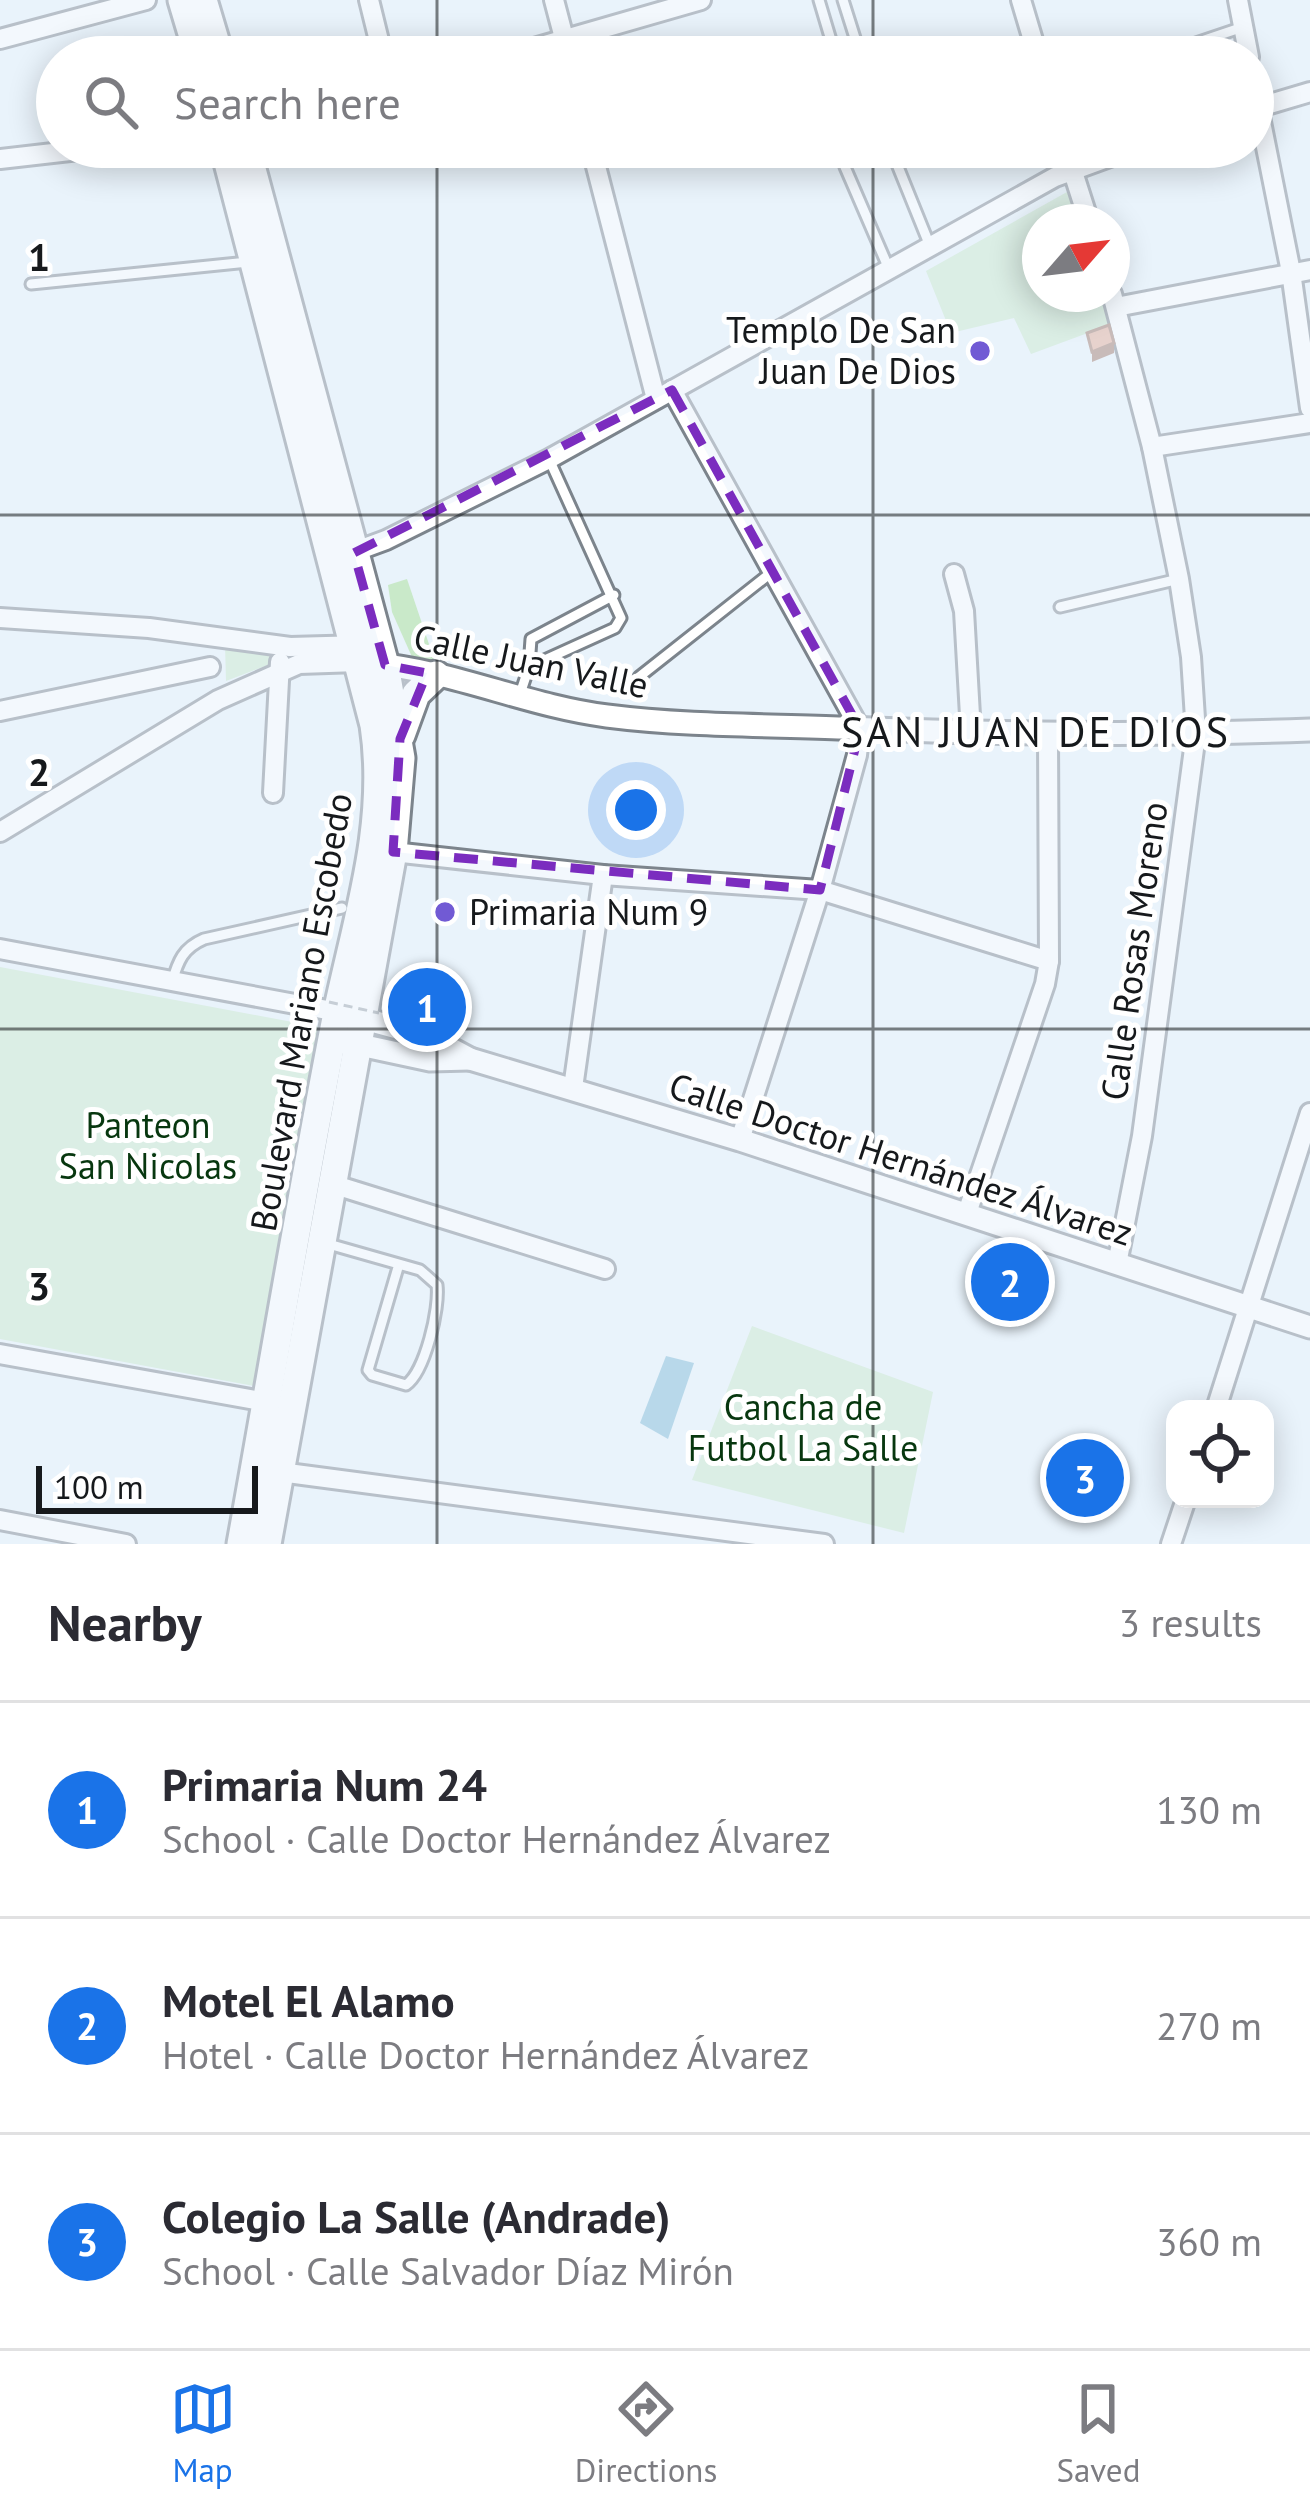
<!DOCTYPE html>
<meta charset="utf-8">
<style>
:root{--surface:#fff;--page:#f7f7f7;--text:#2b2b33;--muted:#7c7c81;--line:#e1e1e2;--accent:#1a73e8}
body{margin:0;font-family:"PT Sans",sans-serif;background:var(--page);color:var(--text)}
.controls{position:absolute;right:36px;bottom:36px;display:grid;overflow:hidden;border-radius:24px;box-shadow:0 6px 30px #0003}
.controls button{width:108px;height:108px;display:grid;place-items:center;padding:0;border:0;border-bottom:3px solid var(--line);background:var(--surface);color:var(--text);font:60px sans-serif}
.compass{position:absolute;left:1022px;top:204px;width:108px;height:108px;border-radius:50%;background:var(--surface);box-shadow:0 6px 30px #0003;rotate:62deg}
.scale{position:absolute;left:36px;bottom:30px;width:222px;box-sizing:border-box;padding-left:12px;border:6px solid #16191c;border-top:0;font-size:33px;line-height:42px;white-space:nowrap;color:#16191c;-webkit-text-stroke:9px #fff;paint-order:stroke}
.you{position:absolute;left:636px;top:810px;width:42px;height:42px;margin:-30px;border:9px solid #fff;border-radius:50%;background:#1a73e8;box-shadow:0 0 0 18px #1a73e833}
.badge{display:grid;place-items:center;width:78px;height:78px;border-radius:50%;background:var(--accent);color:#fff;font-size:39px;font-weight:700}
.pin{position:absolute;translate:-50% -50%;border:6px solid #fff;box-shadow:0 3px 12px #0006}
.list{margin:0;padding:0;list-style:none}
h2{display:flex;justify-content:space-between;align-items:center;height:156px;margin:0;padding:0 48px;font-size:51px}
h2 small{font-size:39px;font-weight:400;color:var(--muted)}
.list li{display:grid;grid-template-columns:78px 1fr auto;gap:36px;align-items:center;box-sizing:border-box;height:216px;padding:0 48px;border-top:3px solid var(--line)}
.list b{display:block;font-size:45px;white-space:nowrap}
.list p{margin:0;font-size:39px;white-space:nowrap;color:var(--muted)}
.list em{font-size:39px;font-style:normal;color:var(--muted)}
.icon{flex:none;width:66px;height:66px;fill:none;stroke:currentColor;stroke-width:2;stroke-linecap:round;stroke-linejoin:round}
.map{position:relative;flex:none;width:1310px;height:1544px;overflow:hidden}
.search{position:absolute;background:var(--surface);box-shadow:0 6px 30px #0003;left:36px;right:36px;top:36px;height:132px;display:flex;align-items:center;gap:30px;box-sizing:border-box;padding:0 42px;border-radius:66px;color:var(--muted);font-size:45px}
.sheet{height:804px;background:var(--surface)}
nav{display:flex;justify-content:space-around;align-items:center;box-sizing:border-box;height:168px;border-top:3px solid var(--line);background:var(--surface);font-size:33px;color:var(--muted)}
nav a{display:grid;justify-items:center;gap:6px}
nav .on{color:var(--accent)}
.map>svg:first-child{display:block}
</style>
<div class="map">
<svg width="1310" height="1544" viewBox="0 0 1310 1544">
<rect width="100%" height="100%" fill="#e9f3fb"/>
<g fill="#c9e9c9">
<path d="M 1067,192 L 1078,222 L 1040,222 L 1040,294 L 1102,294 L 1112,324 L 1031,354 L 1014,318 L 951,333 L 926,271 Z"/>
<path d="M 407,579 L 434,659 L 416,666 L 392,612 L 388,585 Z"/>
<path d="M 225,643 L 302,652 L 226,681 Z"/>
<path d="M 0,967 L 319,1027 L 254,1386 L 0,1339 Z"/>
<path d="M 752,1326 L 933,1392 L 904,1533 L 692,1480 Z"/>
</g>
<path fill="#7db9d5" d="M 666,1356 L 694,1363 L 668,1439 L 640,1423 Z"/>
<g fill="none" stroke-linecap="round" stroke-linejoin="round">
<defs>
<g id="service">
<path d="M 819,0 L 836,57"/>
<path d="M 843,0 L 861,57"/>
<path d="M 1154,57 L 1243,27"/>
<path d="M 890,147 L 930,246"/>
<path d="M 845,167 L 889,269"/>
<path d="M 31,284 L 248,262"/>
<path d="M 1060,607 L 1179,579"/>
<path d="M 529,667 L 615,628 L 621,618 L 549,459"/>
<path d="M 639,677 L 772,572"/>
<path d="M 520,694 L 529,667 L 531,639 L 614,595"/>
<path d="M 172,982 C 178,961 183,948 204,939 L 342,908"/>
<path d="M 325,1243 L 420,1270 L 437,1285 C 440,1308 425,1372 406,1385 L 372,1375 L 368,1370 L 399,1264"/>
</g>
<g id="minor">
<path d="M 369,0 L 383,57"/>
<path d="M 554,0 L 569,57"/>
<path d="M 1021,0 L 1038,57"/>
<path d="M 1238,0 L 1249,57"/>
<path d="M 0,39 L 146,0"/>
<path d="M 503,57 L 701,0"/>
<path d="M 1253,82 L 1291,272 L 1310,408"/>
<path d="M 1253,109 L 1310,92"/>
<path d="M 591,147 L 656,399"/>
<path d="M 1065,147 L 1089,222"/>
<path d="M 0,159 L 105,147"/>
<path d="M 1112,294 L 1152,447 L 1179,579 L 1191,657 L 1196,734 L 1142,1136 L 1117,1264"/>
<path d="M 1116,307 L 1310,270"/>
<path d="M 672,390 L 860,729 L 857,755 L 820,890 L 740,1140"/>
<path d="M 1152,447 L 1310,423"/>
<path d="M 348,554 L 386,540 L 549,459 L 1055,177 L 1137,147"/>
<path d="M 954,574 L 964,611 L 971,733"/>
<path d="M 0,618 L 149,628 L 290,647 L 363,645"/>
<path d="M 0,711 L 210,667"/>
<path d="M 273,793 L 280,662"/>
<path d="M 0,832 L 218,700 L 299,664 L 358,662"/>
<path d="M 393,852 L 603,875 L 820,890 L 1049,961"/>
<path d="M 0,949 L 338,1012"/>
<path d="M 573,1088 L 603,875"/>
<path d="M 332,1184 L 605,1269"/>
<path d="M 967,1213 L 1045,984 L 1049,961 L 1048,734"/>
<path d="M 0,1354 L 267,1402"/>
<path d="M 1216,1409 L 1310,1113"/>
<path d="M 280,1472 L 824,1544"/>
<path d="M 0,1520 L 126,1544"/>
<path d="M 1171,1544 L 1186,1499"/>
</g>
<g id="tertiary">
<path d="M 375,664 C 454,671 528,706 607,716 C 685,726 765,725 844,728 C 999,734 1155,736 1310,730"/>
<path d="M 350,1015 L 427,1036 L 470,1059 L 740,1140 L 1310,1327"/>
<path d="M 346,1042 L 430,1060 L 470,1059"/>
</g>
<g id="primary">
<path d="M 182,0 L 199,57"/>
<path d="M 203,0 L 220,57"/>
<path d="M 224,147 L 374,725 C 389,823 357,918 337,1013 C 302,1189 273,1367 241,1544"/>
<path d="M 246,147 L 385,665 L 401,758 L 393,852 L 267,1544"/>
<path d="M 401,735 L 416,694 L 436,675"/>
</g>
</defs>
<use href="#service" stroke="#7c848c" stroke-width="15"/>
<use href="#minor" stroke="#7c848c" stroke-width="24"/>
<use href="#tertiary" stroke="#7c848c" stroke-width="27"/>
<use href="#primary" stroke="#7c848c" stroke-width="33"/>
<use href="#service" stroke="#fff" stroke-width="9"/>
<use href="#minor" stroke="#fff" stroke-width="18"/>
<use href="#tertiary" stroke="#fff" stroke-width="21"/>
<use href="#primary" stroke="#fff" stroke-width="27"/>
<path stroke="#9ba3a9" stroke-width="3" stroke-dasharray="9 6" stroke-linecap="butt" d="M 329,1002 L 379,1013"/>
</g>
<path fill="#a07869" d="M 1114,343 L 1114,353 L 1092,362 L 1092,352 Z"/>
<path fill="#e5ab96" stroke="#a07869" stroke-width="3" d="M 1109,325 L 1114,343 L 1092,352 L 1087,333 Z"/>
<path d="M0 0H1310V1544H0ZM 672,390 L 860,729 L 820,890 L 393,852 L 400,739 L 427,673 L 385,665 L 354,553 Z" fill="#e9f3fb" fill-opacity=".55" fill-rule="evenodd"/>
<path fill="none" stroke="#7b2cbf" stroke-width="9" stroke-dasharray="24 15" stroke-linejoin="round" d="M 672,390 L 860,729 L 820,890 L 393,852 L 400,739 L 427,673 L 385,665 L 354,553 Z"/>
<path fill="none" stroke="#16191c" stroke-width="3" stroke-opacity="0.55" d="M 437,0 L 437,57M 873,0 L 873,57M 437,147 L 437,1544M 873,147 L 873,1544M 0,515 L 1310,515M 0,1029 L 1310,1029"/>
<g fill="#715ad4" stroke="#fff" stroke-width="4.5">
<circle cx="980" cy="351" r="12"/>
<circle cx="445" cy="912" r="12"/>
</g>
<g text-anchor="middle" stroke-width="10" stroke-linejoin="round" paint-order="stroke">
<g font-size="36" fill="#16191c" stroke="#fff" text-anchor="end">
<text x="956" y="343">Templo De San<tspan x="956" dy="41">Juan De Dios</tspan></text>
<text x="469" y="925" text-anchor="start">Primaria Num 9</text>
</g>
<g font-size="36" fill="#16191c" stroke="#fff">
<text transform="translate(531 661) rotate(12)" y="13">Calle Juan Valle</text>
<text transform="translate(1134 951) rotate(-82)" y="13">Calle Rosas Moreno</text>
<text transform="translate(301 1012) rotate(-80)" y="13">Boulevard Mariano Escobedo</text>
<text transform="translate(901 1159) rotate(18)" y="13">Calle Doctor Hernández Álvarez</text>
</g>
<g font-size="36" fill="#07370f" stroke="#fff">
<text x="148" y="1138">Panteon<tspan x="148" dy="41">San Nicolas</tspan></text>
<text x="803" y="1420">Cancha de<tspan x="803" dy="41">Futbol La Salle</tspan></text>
</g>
<g font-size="42" letter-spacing="3" fill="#16191c" stroke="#fff">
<text x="1036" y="747">SAN JUAN DE DIOS</text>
</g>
</g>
<g font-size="39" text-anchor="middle" font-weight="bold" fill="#16191c" stroke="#fff" stroke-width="10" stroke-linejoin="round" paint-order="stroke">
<text x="39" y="271">1</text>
<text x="39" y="786">2</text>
<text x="39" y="1300">3</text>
</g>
</svg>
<div class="controls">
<button><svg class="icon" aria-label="locate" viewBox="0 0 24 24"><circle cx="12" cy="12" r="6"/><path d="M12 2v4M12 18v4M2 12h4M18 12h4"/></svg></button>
</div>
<svg class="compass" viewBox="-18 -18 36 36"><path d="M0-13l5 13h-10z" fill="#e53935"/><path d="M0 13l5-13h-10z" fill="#7c7c81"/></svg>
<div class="scale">100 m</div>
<div class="you"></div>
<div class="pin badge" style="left:427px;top:1007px">1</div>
<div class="pin badge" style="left:1010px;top:1282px">2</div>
<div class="pin badge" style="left:1085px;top:1478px">3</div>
<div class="search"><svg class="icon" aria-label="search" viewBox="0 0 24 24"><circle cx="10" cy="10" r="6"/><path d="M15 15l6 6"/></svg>Search here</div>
</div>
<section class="sheet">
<h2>Nearby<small>3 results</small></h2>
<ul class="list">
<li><span class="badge">1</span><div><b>Primaria Num 24</b><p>School · Calle Doctor Hernández Álvarez</p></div><em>130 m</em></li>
<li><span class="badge">2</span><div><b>Motel El Alamo</b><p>Hotel · Calle Doctor Hernández Álvarez</p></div><em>270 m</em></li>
<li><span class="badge">3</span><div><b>Colegio La Salle (Andrade)</b><p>School · Calle Salvador Díaz Mirón</p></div><em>360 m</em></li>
</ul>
</section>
<nav>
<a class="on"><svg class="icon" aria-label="map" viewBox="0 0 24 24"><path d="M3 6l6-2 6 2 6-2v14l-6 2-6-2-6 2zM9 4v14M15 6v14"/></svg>Map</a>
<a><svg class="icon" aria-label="directions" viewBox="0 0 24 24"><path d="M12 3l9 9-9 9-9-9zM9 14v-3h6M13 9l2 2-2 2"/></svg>Directions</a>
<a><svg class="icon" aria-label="saved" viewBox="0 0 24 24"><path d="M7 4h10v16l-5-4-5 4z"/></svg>Saved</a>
</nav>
